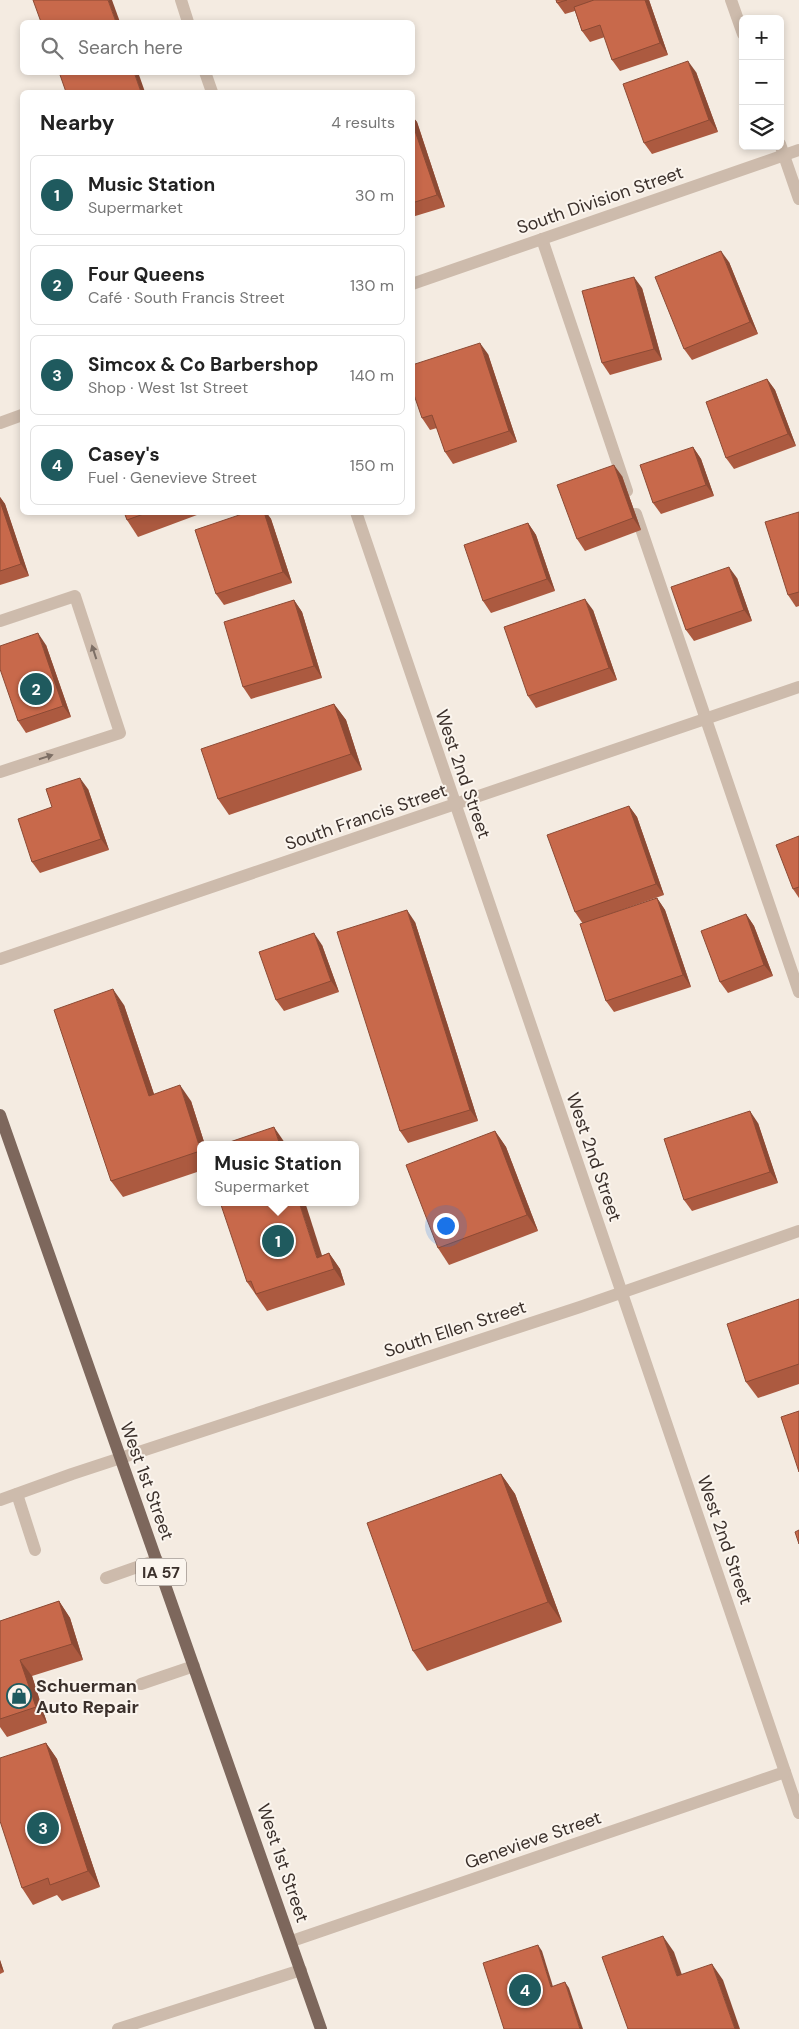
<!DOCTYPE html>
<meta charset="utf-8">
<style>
:root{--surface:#fff;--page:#f6f6f6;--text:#222;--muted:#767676;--line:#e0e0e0;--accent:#1f5a5e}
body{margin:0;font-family:"DM Sans",sans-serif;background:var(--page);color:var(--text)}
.controls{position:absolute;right:15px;top:15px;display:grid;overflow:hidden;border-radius:8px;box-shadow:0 2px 8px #0003}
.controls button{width:45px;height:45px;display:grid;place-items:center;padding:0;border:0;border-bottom:1px solid var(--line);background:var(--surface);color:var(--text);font:25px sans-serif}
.you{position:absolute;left:445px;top:1225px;width:18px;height:18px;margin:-12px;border:4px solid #fff;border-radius:50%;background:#1a73e8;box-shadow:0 0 0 8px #1a73e833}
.badge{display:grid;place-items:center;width:32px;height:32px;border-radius:50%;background:var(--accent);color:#fff;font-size:16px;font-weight:700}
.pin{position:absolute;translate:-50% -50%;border:2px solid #fff;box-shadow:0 1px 5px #0006}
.popup{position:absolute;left:197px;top:1141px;width:162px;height:65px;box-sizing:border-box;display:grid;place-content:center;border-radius:8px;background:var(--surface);filter:drop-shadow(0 1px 4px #0005);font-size:16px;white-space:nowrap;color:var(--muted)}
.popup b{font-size:19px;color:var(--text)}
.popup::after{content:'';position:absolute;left:50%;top:100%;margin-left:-10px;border:10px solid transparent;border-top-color:var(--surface)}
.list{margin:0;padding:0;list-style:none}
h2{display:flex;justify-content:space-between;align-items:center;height:65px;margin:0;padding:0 20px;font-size:21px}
h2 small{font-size:16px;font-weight:400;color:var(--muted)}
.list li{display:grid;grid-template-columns:32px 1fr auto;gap:15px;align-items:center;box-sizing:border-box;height:80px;margin:0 10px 10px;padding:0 10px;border:1px solid var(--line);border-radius:8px}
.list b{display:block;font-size:19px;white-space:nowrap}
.list p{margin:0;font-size:16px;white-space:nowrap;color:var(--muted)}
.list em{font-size:16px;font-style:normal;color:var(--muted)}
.icon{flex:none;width:28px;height:28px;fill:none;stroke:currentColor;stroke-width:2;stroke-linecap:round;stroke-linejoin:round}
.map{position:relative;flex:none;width:799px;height:2029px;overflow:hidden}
.search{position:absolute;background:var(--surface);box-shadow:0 2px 8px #0003;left:20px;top:20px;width:395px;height:55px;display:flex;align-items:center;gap:12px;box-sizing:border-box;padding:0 18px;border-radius:8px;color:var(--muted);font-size:19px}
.panel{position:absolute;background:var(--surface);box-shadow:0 2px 8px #0003;left:20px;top:90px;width:395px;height:425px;border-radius:8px}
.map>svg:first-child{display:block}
</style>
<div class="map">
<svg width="799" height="2029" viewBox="0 0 799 2029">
<rect width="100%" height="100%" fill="#f4ebe1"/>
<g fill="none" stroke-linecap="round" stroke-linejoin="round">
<g stroke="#cdbbac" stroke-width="12">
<path d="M 542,239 L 627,491"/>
<path d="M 636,514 L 799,992"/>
<path d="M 0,621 L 75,596 L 120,733 L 0,772"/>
<path d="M 17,1494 L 35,1550"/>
<path d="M 106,1578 L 157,1560"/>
<path d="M 141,1684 L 194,1666"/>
</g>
<g stroke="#cdbbac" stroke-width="12">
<path d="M 181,0 L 188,22"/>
<path d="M 731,0 L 743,34"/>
<path d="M 205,72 L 212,92"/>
<path d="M 780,144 L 799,199"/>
<path d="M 412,284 L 799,150"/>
<path d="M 0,423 L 22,415"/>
<path d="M 356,512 L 799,1813"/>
<path d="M 0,959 L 799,687"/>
<path d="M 0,1500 L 72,1474 L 580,1307 L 799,1231"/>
<path d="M 292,1941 L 785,1772"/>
<path d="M 118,2029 L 301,1970"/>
</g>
<path stroke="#7d675c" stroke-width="12" d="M 0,1115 L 321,2029"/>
</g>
<g fill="#ac5a40">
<path d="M 556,0 L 649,0 L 668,55 L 620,71 L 612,60 L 605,37 L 590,42 L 582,31 L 575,11 L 565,14 L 557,3 Z"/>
<path d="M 696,72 L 718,132 L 652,154 L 644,143 Z"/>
<path d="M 412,116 L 417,122 L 445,207 L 412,217 Z"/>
<path d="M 729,262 L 758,334 L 692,360 L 684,349 Z"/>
<path d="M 642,288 L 662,360 L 610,375 L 602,363 Z"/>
<path d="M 488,354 L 517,442 L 453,464 L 445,452 L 437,428 L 430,430 L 422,418 Z"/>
<path d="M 767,379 L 775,390 L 796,446 L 734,469 L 726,458 Z"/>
<path d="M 693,447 L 701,459 L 714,496 L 661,514 L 653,503 Z"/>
<path d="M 622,476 L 641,530 L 585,551 L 577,539 Z"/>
<path d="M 0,497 L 5,504 L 29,576 L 0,585 Z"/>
<path d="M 124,512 L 205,512 L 138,537 L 127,520 Z"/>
<path d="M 248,512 L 266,512 L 271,519 L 292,583 L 224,605 L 216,594 Z"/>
<path d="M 799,512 L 799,606 L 796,607 L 788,595 Z"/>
<path d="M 528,523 L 536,535 L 555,591 L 491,613 L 483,601 Z"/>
<path d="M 737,578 L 752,621 L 694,641 L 686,630 Z"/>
<path d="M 294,600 L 302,612 L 322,678 L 251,699 L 243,687 Z"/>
<path d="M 593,610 L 617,680 L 536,708 L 528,696 Z"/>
<path d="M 46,645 L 71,717 L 26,733 L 18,721 Z"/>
<path d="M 334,704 L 346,720 L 362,770 L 229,815 L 218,799 Z"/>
<path d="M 88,789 L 109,850 L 40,873 L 32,862 Z"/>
<path d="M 629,806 L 637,817 L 664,895 L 590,921 L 657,898 L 665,910 L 691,987 L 614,1012 L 606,1001 L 583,924 L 575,912 Z"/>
<path d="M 799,836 L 799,898 L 793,889 Z"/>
<path d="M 746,914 L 754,926 L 773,976 L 728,993 L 720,982 Z"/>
<path d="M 415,922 L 478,1121 L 408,1143 L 400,1131 Z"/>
<path d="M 322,945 L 339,992 L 284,1011 L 276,1000 Z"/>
<path d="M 124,1005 L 154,1094 L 191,1101 L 205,1145 L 200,1145 L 200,1171 L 123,1197 L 111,1181 Z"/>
<path d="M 758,1123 L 778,1183 L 692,1211 L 684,1200 Z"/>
<path d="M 495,1131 L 506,1147 L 538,1231 L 449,1265 L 438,1248 Z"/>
<path d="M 329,1253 L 340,1269 L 345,1285 L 267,1311 L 247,1282 Z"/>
<path d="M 799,1299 L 799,1384 L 758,1398 L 746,1382 Z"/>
<path d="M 501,1474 L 515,1494 L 562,1622 L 427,1671 L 413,1651 Z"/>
<path d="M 59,1601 L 70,1618 L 83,1660 L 32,1676 L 47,1723 L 7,1737 L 0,1727 L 0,1621 Z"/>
<path d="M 46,1743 L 57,1759 L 100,1887 L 62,1901 L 57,1895 L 33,1905 L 22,1888 Z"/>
<path d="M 0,1960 L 4,1972 L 0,1974 Z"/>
</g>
<g fill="#8c4a34">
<path d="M 108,0 L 112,0 L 120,22 L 116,22 Z"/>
<path d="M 645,0 L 649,0 L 668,55 L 660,43 Z"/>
<path d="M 688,61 L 696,72 L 718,132 L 709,120 Z"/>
<path d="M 134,72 L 138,72 L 145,92 L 141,92 Z"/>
<path d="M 412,116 L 417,122 L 445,207 L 437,195 L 412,122 Z"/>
<path d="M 721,251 L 729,262 L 758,334 L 750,322 Z"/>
<path d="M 634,277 L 642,288 L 662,360 L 654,349 Z"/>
<path d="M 480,343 L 488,354 L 517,442 L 509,431 Z"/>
<path d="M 767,379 L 775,390 L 796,446 L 788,434 Z"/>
<path d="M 693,447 L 701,459 L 714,496 L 706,485 Z"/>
<path d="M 614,465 L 622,476 L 641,530 L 633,518 Z"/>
<path d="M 0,497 L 5,504 L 29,576 L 21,564 L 0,501 Z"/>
<path d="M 264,512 L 266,512 L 271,519 L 292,583 L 283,572 Z"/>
<path d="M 528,523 L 536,535 L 555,591 L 547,579 Z"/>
<path d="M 729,567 L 737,578 L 752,621 L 744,610 Z"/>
<path d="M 585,599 L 593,610 L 617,680 L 609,668 Z"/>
<path d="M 294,600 L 302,612 L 322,678 L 314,666 Z"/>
<path d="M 38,633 L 46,645 L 71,717 L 63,706 Z"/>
<path d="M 334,704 L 346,720 L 362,770 L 351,754 Z"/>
<path d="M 80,778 L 88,789 L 109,850 L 101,839 Z"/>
<path d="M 629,806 L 637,817 L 664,895 L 656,884 Z"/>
<path d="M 657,898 L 665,910 L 691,987 L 683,975 Z"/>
<path d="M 407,910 L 415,922 L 478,1121 L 470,1110 Z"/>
<path d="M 746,914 L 754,926 L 773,976 L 764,965 Z"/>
<path d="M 314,933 L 322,945 L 339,992 L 331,981 Z"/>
<path d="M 113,989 L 124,1005 L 160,1112 L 149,1096 Z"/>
<path d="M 180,1085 L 191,1101 L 205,1145 L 200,1145 L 200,1148 Z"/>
<path d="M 750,1111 L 758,1123 L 778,1183 L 770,1172 Z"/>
<path d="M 274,1127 L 285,1143 L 286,1145 L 280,1145 Z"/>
<path d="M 495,1131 L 506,1147 L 538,1231 L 527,1215 Z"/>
<path d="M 299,1202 L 305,1202 L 327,1271 L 317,1258 Z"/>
<path d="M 329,1253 L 340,1269 L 345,1285 L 334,1269 Z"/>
<path d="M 501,1474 L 515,1494 L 562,1622 L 548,1602 Z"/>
<path d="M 59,1601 L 70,1618 L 83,1660 L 72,1644 Z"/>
<path d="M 20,1660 L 32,1676 L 47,1723 L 36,1707 Z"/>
<path d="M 46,1743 L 57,1759 L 100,1887 L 88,1871 Z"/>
<path d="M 663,1936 L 674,1952 L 688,1992 L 677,1976 Z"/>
<path d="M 538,1945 L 542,1951 L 555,1993 L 551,1987 Z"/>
<path d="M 0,1960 L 4,1972 L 0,1967 Z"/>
<path d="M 712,1964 L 723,1980 L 740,2029 L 735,2029 Z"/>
<path d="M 565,1982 L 569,1988 L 583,2029 L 580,2029 Z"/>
</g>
<g fill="#c8694b" stroke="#8c4a34">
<path d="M 33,0 L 108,0 L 116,22 L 41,22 Z"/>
<path d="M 556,0 L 567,0 L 557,3 Z"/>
<path d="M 594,0 L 645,0 L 660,43 L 612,60 L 600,25 L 582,31 L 574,7 Z"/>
<path d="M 688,61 L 709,120 L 644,143 L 623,84 Z"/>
<path d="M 59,72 L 134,72 L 141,92 L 66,92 Z"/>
<path d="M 412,122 L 437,195 L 412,203 Z"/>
<path d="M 721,251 L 750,322 L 684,349 L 655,277 Z"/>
<path d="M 634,277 L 654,349 L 602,363 L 582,291 Z"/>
<path d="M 480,343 L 509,431 L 445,452 L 432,415 L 422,418 L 412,389 L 412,365 Z"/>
<path d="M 767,379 L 788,434 L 726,458 L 706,402 Z"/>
<path d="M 693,447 L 706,485 L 653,503 L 640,465 Z"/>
<path d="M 614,465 L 633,518 L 577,539 L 557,485 Z"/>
<path d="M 0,501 L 21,564 L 0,571 Z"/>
<path d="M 124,512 L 149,512 L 127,520 Z"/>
<path d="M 248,512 L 264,512 L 283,572 L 216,594 L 195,530 Z"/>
<path d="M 799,512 L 799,592 L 788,595 L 765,522 Z"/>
<path d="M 528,523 L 547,579 L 483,601 L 464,545 Z"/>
<path d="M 729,567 L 744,610 L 686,630 L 671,587 Z"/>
<path d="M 585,599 L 609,668 L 528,696 L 504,627 Z"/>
<path d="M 294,600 L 314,666 L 243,687 L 224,622 Z"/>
<path d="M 38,633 L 63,706 L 18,721 L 0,669 L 0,646 Z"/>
<path d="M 334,704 L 351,754 L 218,799 L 201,749 Z"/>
<path d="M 80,778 L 101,839 L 32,862 L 18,819 L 52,807 L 46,789 Z"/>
<path d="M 629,806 L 656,884 L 575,912 L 547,835 Z"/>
<path d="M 799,836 L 799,887 L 793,889 L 776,845 Z"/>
<path d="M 657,898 L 683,975 L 606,1001 L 580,924 Z"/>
<path d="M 407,910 L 470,1110 L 400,1131 L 337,932 Z"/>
<path d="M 746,914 L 764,965 L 720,982 L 701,931 Z"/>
<path d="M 314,933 L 331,981 L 276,1000 L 259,952 Z"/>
<path d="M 113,989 L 149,1096 L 180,1085 L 200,1148 L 200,1151 L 111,1181 L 54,1010 Z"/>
<path d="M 750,1111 L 770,1172 L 684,1200 L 664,1139 Z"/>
<path d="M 274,1127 L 280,1145 L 221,1145 Z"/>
<path d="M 495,1131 L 527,1215 L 438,1248 L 406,1165 Z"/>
<path d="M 220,1202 L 299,1202 L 317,1258 L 329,1253 L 334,1269 L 256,1294 L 251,1281 L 247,1282 Z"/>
<path d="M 799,1299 L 799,1364 L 746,1382 L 727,1324 Z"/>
<path d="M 799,1411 L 799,1472 L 781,1417 Z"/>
<path d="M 501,1474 L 548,1602 L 413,1651 L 367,1523 Z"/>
<path d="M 799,1530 L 799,1544 L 795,1532 Z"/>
<path d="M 59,1601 L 72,1644 L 20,1660 L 36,1707 L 0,1719 L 0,1621 Z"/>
<path d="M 46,1743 L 88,1871 L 50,1885 L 48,1878 L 22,1888 L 0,1821 L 0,1758 Z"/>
<path d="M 663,1936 L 677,1976 L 712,1964 L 735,2029 L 628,2029 L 602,1957 Z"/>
<path d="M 538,1945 L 551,1987 L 565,1982 L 580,2029 L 504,2029 L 483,1963 Z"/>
</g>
<defs><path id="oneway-solid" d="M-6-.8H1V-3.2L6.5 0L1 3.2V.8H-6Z" transform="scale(1.25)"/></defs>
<g fill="#7d6f65">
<use href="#oneway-solid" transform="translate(94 652) rotate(-108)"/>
<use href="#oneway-solid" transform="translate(46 757) rotate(-18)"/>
</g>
<defs>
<symbol id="shop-ring" viewBox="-11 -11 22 22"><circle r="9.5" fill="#fbf5ee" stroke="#1f5a5e" stroke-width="1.5"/><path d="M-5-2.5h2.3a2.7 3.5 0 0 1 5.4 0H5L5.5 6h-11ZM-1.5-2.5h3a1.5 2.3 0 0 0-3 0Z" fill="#1f5a5e"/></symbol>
</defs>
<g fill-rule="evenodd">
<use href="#shop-ring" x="5" y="1682" width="28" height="28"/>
</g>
<g text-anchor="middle" stroke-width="4" stroke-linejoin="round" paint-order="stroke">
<rect fill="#fbf5ee" stroke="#756b66" stroke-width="1" x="136" y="1558.5" width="50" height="27" rx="4"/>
<g font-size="16" font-weight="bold" fill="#3b302b">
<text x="161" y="1578">IA 57</text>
</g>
<g font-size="18" fill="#3b302b" stroke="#fbf5ee">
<text transform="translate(600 200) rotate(-19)" y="6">South Division Street</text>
<text transform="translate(463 774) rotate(71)" y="6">West 2nd Street</text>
<text transform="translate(366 817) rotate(-19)" y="6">South Francis Street</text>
<text transform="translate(594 1157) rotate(71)" y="6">West 2nd Street</text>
<text transform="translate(455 1329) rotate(-18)" y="6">South Ellen Street</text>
<text transform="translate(147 1481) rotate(70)" y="6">West 1st Street</text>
<text transform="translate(725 1540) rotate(71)" y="6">West 2nd Street</text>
<text transform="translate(533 1840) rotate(-19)" y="6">Genevieve Street</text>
<text transform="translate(283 1863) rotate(71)" y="6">West 1st Street</text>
</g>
<g font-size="18" font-weight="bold" fill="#3b302b" stroke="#fbf5ee" text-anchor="start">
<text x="36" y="1692">Schuerman<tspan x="36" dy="21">Auto Repair</tspan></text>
</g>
</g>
</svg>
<div class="controls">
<button>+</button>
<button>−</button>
<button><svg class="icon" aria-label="layers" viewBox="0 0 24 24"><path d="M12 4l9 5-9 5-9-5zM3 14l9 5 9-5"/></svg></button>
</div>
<div class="you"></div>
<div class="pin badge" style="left:278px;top:1241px">1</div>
<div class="popup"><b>Music Station</b>Supermarket</div>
<div class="pin badge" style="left:36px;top:689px">2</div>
<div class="pin badge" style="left:43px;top:1828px">3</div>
<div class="pin badge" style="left:525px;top:1990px">4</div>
<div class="search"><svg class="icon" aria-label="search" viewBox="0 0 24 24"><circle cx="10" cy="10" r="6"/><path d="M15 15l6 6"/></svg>Search here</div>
<section class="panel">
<h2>Nearby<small>4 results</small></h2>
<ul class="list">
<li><span class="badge">1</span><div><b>Music Station</b><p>Supermarket</p></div><em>30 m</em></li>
<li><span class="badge">2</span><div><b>Four Queens</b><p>Café · South Francis Street</p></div><em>130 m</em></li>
<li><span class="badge">3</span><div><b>Simcox &amp; Co Barbershop</b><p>Shop · West 1st Street</p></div><em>140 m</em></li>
<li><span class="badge">4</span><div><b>Casey's</b><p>Fuel · Genevieve Street</p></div><em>150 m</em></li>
</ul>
</section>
</div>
